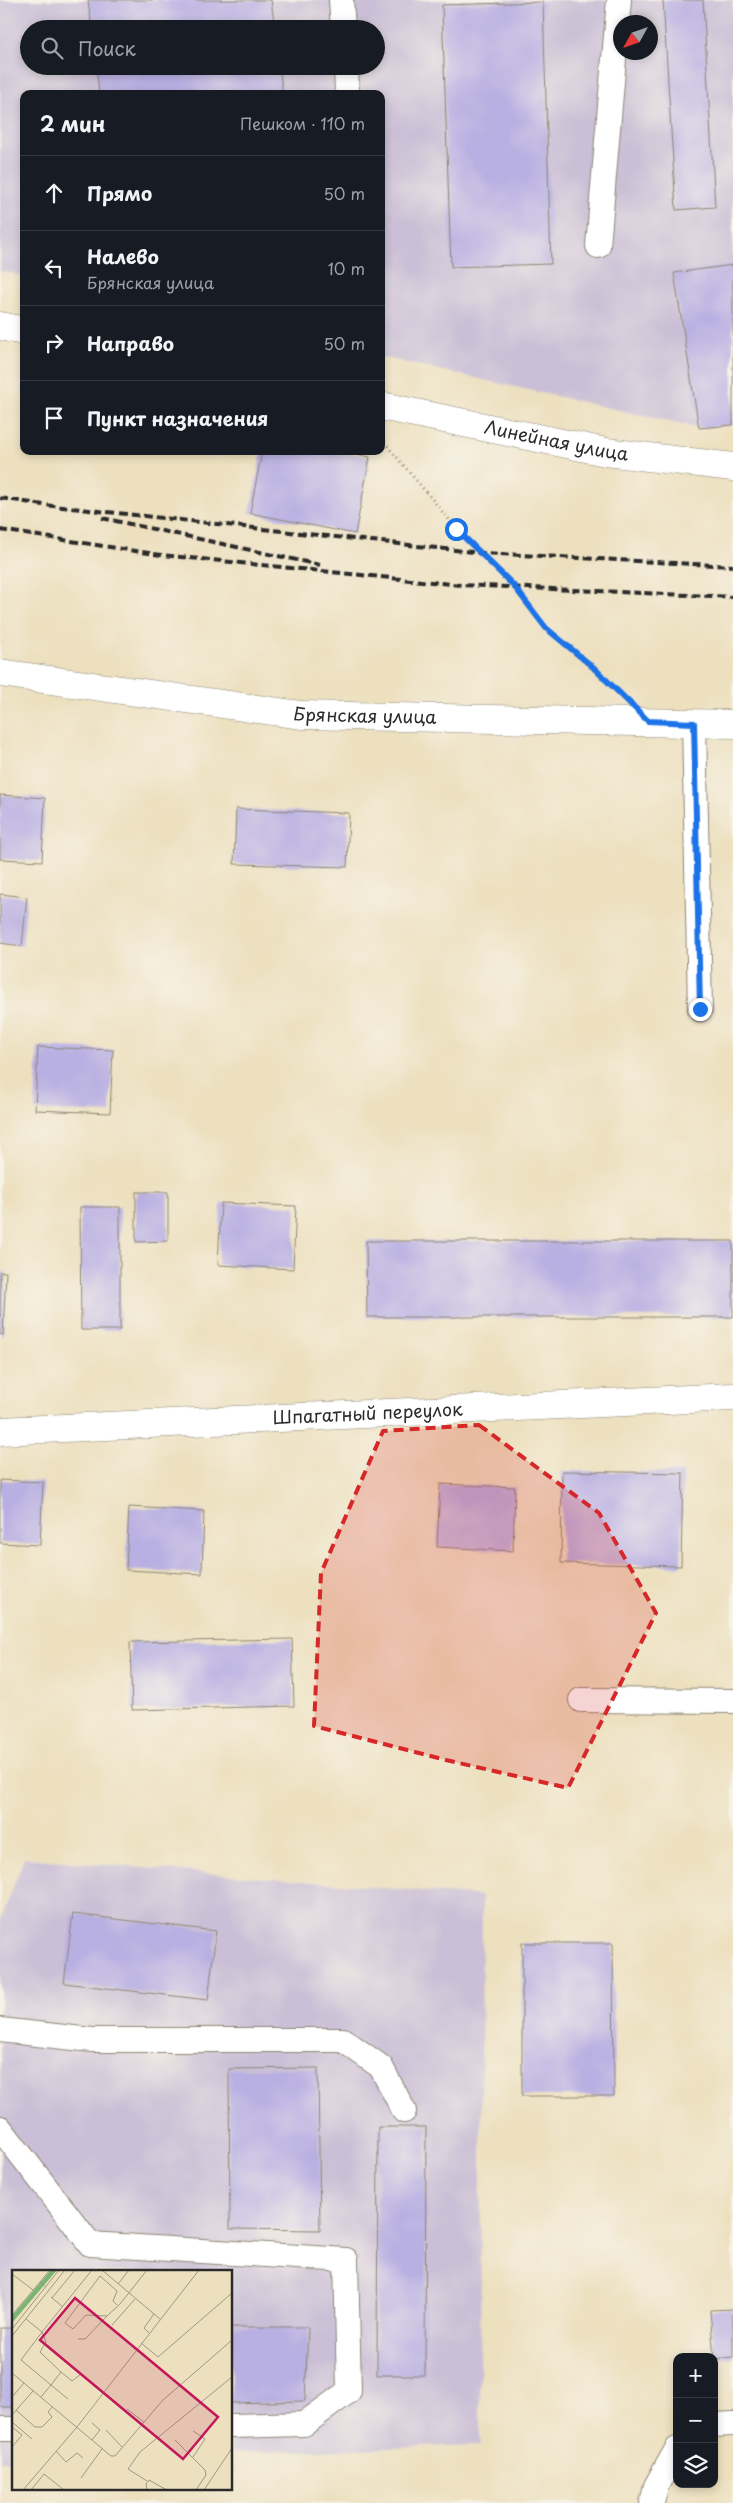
<!DOCTYPE html>
<html lang="ru">
<meta charset="utf-8">
<style>
:root{--surface:#171b24;--page:#242831;--text:#f1f3f6;--muted:#9ea1a6;--line:#363941}
body{margin:0;font-family:"Playpen Sans",sans-serif;background:var(--page);color:var(--text)}
.controls{position:absolute;right:15px;bottom:15px;display:grid;overflow:hidden;border-radius:10px;box-shadow:0 2px 8px #0003}
.controls button{width:45px;height:45px;display:grid;place-items:center;padding:0;border:0;border-bottom:1px solid var(--line);background:var(--surface);color:var(--text);font:25px sans-serif}
.compass{position:absolute;left:613px;top:15px;width:45px;height:45px;border-radius:50%;background:var(--surface);box-shadow:0 2px 8px #0003;rotate:230deg}
.stop{position:absolute;width:15px;height:15px;margin:-11px;border:4px solid #1a73e8;border-radius:50%;background:#fff}
.stop.end{background:#1a73e8;border-color:#fff;box-shadow:0 1px 5px #0008}
.list{margin:0;padding:0;list-style:none}
h2{display:flex;justify-content:space-between;align-items:center;height:65px;margin:0;padding:0 20px;font-size:21px}
h2 small{font-size:16px;font-weight:400;color:var(--muted)}
.list li{display:grid;grid-template-columns:32px 1fr auto;gap:15px;align-items:center;box-sizing:border-box;height:75px;padding:0 20px;border-top:1px solid var(--line)}
.list b{display:block;font-size:19px;white-space:nowrap}
.list p{margin:0;font-size:16px;white-space:nowrap;color:var(--muted)}
.list em{font-size:16px;font-style:normal;color:var(--muted)}
.icon{flex:none;width:28px;height:28px;fill:none;stroke:currentColor;stroke-width:2;stroke-linecap:round;stroke-linejoin:round}
.map{position:relative;flex:none;width:733px;height:2503px;overflow:hidden}
.search{position:absolute;background:var(--surface);box-shadow:0 2px 8px #0003;left:20px;top:20px;width:365px;height:55px;display:flex;align-items:center;gap:12px;box-sizing:border-box;padding:0 18px;border-radius:28px;color:var(--muted);font-size:19px}
.panel{position:absolute;background:var(--surface);box-shadow:0 2px 8px #0003;left:20px;top:90px;width:365px;height:365px;border-radius:10px}
.map>svg:first-child{display:block}
</style>
<div class="map">
<svg width="733" height="2503" viewBox="0 0 733 2503">
<rect width="100%" height="100%" fill="#f7f3e8"/>
<filter id="ink" filterUnits="userSpaceOnUse"><feTurbulence type="fractalNoise" baseFrequency=".02" numOctaves="2"/><feDisplacementMap in="SourceGraphic" scale="10" xChannelSelector="R" yChannelSelector="G"/><feConvolveMatrix kernelMatrix="1 2 1 2 8 2 1 2 1" color-interpolation-filters="sRGB"/></filter>
<filter id="wash" filterUnits="userSpaceOnUse"><feTurbulence type="fractalNoise" baseFrequency=".0096" numOctaves="4" result="noise"/><feDisplacementMap in="SourceGraphic" scale="20" xChannelSelector="R" yChannelSelector="G"/><feGaussianBlur stdDeviation="1.12" result="paint"/><feColorMatrix in="noise" values="0 0 0 0 0 0 0 0 0 0 0 0 0 0 0 0 0 1.4 0 .05"/><feComposite in="paint" operator="in"/></filter>
<g filter="url(#wash)">
<rect width="100%" height="100%" fill="#ede0bf"/>
<g fill="#cabfd6" fill-rule="evenodd">
<path d="M 0,0 L 733,0 L 733,425 L 699,428 L 381,357 L 381,94 L 24,94 L 24,276 L 0,271 ZM 620,22 L 650,22 L 650,52 L 620,52 ZM 29,29 L 376,29 L 376,66 L 29,66 Z"/>
<path d="M 24,1858 L 482,1896 L 480,2445 L 231,2453 L 231,2272 L 14,2272 L 14,2459 L 0,2460 L 0,1923 Z"/>
</g>
<g id="blocks">
<g fill="#b8afe2">
<path d="M 88,0 L 271,0 L 275,29 L 92,29 Z"/>
<path d="M 663,0 L 703,0 L 715,207 L 676,210 Z"/>
<path d="M 543,2 L 551,264 L 451,267 L 442,5 Z"/>
<path d="M 96,66 L 279,66 L 283,94 L 99,94 Z"/>
<path d="M 733,265 L 733,425 L 699,428 L 674,273 Z"/>
<path d="M 262,451 L 343,451 L 370,457 L 355,534 L 250,513 Z"/>
<path d="M 0,795 L 45,798 L 42,861 L 0,859 Z"/>
<path d="M 236,809 L 349,813 L 347,867 L 234,864 Z"/>
<path d="M 0,894 L 27,897 L 22,946 L 0,943 Z"/>
<path d="M 38,1047 L 113,1050 L 110,1113 L 35,1110 Z"/>
<path d="M 136,1192 L 168,1192 L 168,1241 L 136,1242 Z"/>
<path d="M 221,1203 L 296,1206 L 293,1269 L 218,1265 Z"/>
<path d="M 80,1207 L 120,1207 L 120,1330 L 81,1330 Z"/>
<path d="M 366,1241 L 733,1241 L 733,1317 L 367,1317 Z"/>
<path d="M 0,1272 L 6,1272 L 3,1335 L 0,1334 Z"/>
<path d="M 562,1471 L 683,1473 L 681,1566 L 561,1563 Z"/>
<path d="M 0,1480 L 43,1482 L 40,1545 L 0,1543 Z"/>
<path d="M 440,1484 L 515,1487 L 513,1551 L 437,1547 Z"/>
<path d="M 129,1507 L 204,1511 L 202,1574 L 126,1570 Z"/>
<path d="M 292,1639 L 294,1706 L 132,1710 L 130,1642 Z"/>
<path d="M 73,1914 L 216,1931 L 208,2000 L 64,1983 Z"/>
<path d="M 522,1943 L 613,1943 L 614,2096 L 522,2096 Z"/>
<path d="M 318,2068 L 320,2230 L 230,2229 L 229,2069 Z"/>
<path d="M 378,2127 L 426,2127 L 425,2375 L 377,2375 Z"/>
<path d="M 733,2309 L 733,2357 L 714,2359 L 710,2310 Z"/>
<path d="M 231,2327 L 308,2327 L 305,2401 L 231,2403 Z"/>
<rect x="0" y="2328" width="14" height="79"/>
</g>
</g>
</g>
<g filter="url(#ink)">
<use href="#blocks" fill-opacity="0" stroke="#8c8675" stroke-width="1"/>
<g fill="none" stroke-linecap="round" stroke-linejoin="round">
<defs>
<g id="lane">
<path d="M 341,0 L 343,29"/>
<path d="M 346,66 L 347,94"/>
<path d="M 598,246 L 619,0"/>
<path d="M 694,723 L 700,1009"/>
<path d="M 581,1700 L 733,1701"/>
<path d="M 0,2030 L 92,2040 L 343,2040 L 381,2067 L 404,2111"/>
<path d="M 0,2128 L 90,2244 L 346,2260 L 349,2391 L 304,2424 L 231,2426"/>
<path d="M 714,2425 L 733,2424"/>
<path d="M 0,2429 L 14,2429"/>
<path d="M 652,2503 L 656,2486 L 677,2449"/>
</g>
<g id="street">
<path d="M 0,326 L 24,331"/>
<path id="s1" d="M 381,406 L 606,452 L 733,467"/>
<path id="s2" d="M 0,673 L 301,715 L 733,724"/>
<path id="s3" d="M 0,1431 L 733,1397"/>
</g>
</defs>
<use href="#lane" stroke="#8c8675" stroke-width="26"/>
<use href="#street" stroke="#8c8675" stroke-width="29"/>
<path stroke="#8c8675" stroke-width="3" stroke-dasharray="1 4" stroke-linecap="butt" d="M 384,442 L 457,529 L 514,587 L 546,628 L 613,687"/>
<use href="#lane" stroke="#fff" stroke-width="24"/>
<use href="#street" stroke="#fff" stroke-width="28"/>
<g stroke="#2b2b2b" stroke-width="4" stroke-dasharray="8 4" stroke-linecap="butt">
<path d="M 0,498 L 44,505 L 482,553 L 733,566"/>
<path d="M 102,518 L 320,565"/>
<path d="M 0,530 L 161,555 L 461,585 L 733,597"/>
</g>
</g>
</g>
<g fill="none" stroke-linecap="round" stroke-linejoin="round" filter="url(#ink)">
<path stroke="#1a73e8" stroke-width="6" d="M 456,529 L 514,586 L 546,628 L 593,667 L 648,721 L 694,723 L 700,1009"/>
</g>
<path fill="#d62828" fill-opacity="0.2" stroke="#d62828" stroke-width="4" stroke-dasharray="10 6" stroke-linejoin="round" d="M 479,1425 L 599,1513 L 656,1613 L 568,1788 L 446,1760 L 314,1726 L 321,1573 L 383,1431 Z"/>
<g text-anchor="middle" stroke-width="4" stroke-linejoin="round" paint-order="stroke">
<g font-size="18" fill="#2b2b2b" stroke="#f7f3e8">
<text dy="6" stroke="none"><textPath href="#s1" startOffset="179">Линейная улица</textPath></text>
<text dy="6" stroke="none"><textPath href="#s2" startOffset="368">Брянская улица</textPath></text>
<text dy="6" stroke="none"><textPath href="#s3" startOffset="368">Шпагатный переулок</textPath></text>
</g>
</g>
<g transform="translate(12 2270)">
<rect width="220" height="220" fill="#ede0bf"/>
<path d="M 39,0 L 45,0 L 0,53 L 0,46 Z" fill="#7cb471"/>
<path fill="none" stroke="#9f9884" stroke-width="1" d="M 90,0 L 148,49M 0,4 L 21,20M 106,14 L 117,0M 34,17 L 28,12 L 38,0M 39,27 L 51,37M 40,28 L 63,0M 105,35 L 101,31 L 105,21 L 88,6 L 53,53 L 61,59 L 74,45 L 95,46 L 108,34 L 135,0M 0,45 L 28,12M 14,49 L 30,62 L 80,0M 100,55 L 123,29M 0,59 L 47,0M 137,63 L 132,58 L 142,44M 0,66 L 53,0M 66,69 L 73,69 L 95,46M 129,73 L 146,87 L 220,23M 0,103 L 99,186 L 103,186 L 151,130 L 220,70M 0,127 L 12,113M 29,127 L 39,115 L 9,90 L 30,62 L 34,72 L 28,82 L 49,102M 56,129 L 39,115 L 49,102 L 60,111 L 69,104 L 76,110M 115,139 L 132,152M 4,140 L 23,157 L 30,157 L 40,147 L 36,142 L 40,137M 0,145 L 21,121M 0,152 L 20,169M 0,157 L 10,165 L 0,177M 94,160 L 110,177M 181,161 L 193,169 L 181,187M 80,170 L 88,160 L 80,153M 163,170 L 193,200 L 194,205 L 184,220M 44,181 L 54,192 L 65,183 L 71,188M 69,208 L 90,179M 135,211 L 116,199 L 128,182 L 220,107M 11,220 L 65,157 L 187,0M 19,220 L 32,204 L 52,220M 135,220 L 134,214 L 137,210 L 155,220M 192,220 L 220,178"/>
<path fill="#c2185b" fill-opacity="0.15" stroke="#c2185b" stroke-width="2.5" d="M 63,28 L 206,147 L 171,189 L 28,70 Z"/>
<rect width="220" height="220" fill="none" stroke="#2b2b2b" stroke-width="2.5"/>
</g>
</svg>
<div class="controls">
<button>+</button>
<button>−</button>
<button><svg class="icon" aria-label="layers" viewBox="0 0 24 24"><path d="M12 4l9 5-9 5-9-5zM3 14l9 5 9-5"/></svg></button>
</div>
<svg class="compass" viewBox="-18 -18 36 36"><path d="M0-13l5 13h-10z" fill="#e53935"/><path d="M0 13l5-13h-10z" fill="#9ea1a6"/></svg>
<div class="stop" style="left:456px;top:529px"></div>
<div class="stop end" style="left:700px;top:1009px"></div>
<div class="search"><svg class="icon" aria-label="search" viewBox="0 0 24 24"><circle cx="10" cy="10" r="6"/><path d="M15 15l6 6"/></svg>Поиск</div>
<section class="panel">
<h2>2 мин<small>Пешком · 110 m</small></h2>
<ul class="list">
<li><svg class="icon" aria-label="ahead" viewBox="0 0 24 24"><path d="M12 20V5M6 11l6-6 6 6"/></svg><div><b>Прямо</b></div><em>50 m</em></li>
<li><svg class="icon" aria-label="left" viewBox="0 0 24 24"><path d="M17 20v-9H6M10 6l-5 5 5 5"/></svg><div><b>Налево</b><p>Брянская улица</p></div><em>10 m</em></li>
<li><svg class="icon" aria-label="right" viewBox="0 0 24 24"><path d="M7 20v-9h11M14 6l5 5-5 5"/></svg><div><b>Направо</b></div><em>50 m</em></li>
<li><svg class="icon" aria-label="arrive" viewBox="0 0 24 24"><path d="M6 21V4h12l-3 4 3 4H6"/></svg><div><b>Пункт назначения</b></div></li>
</ul>
</section>
</div>
